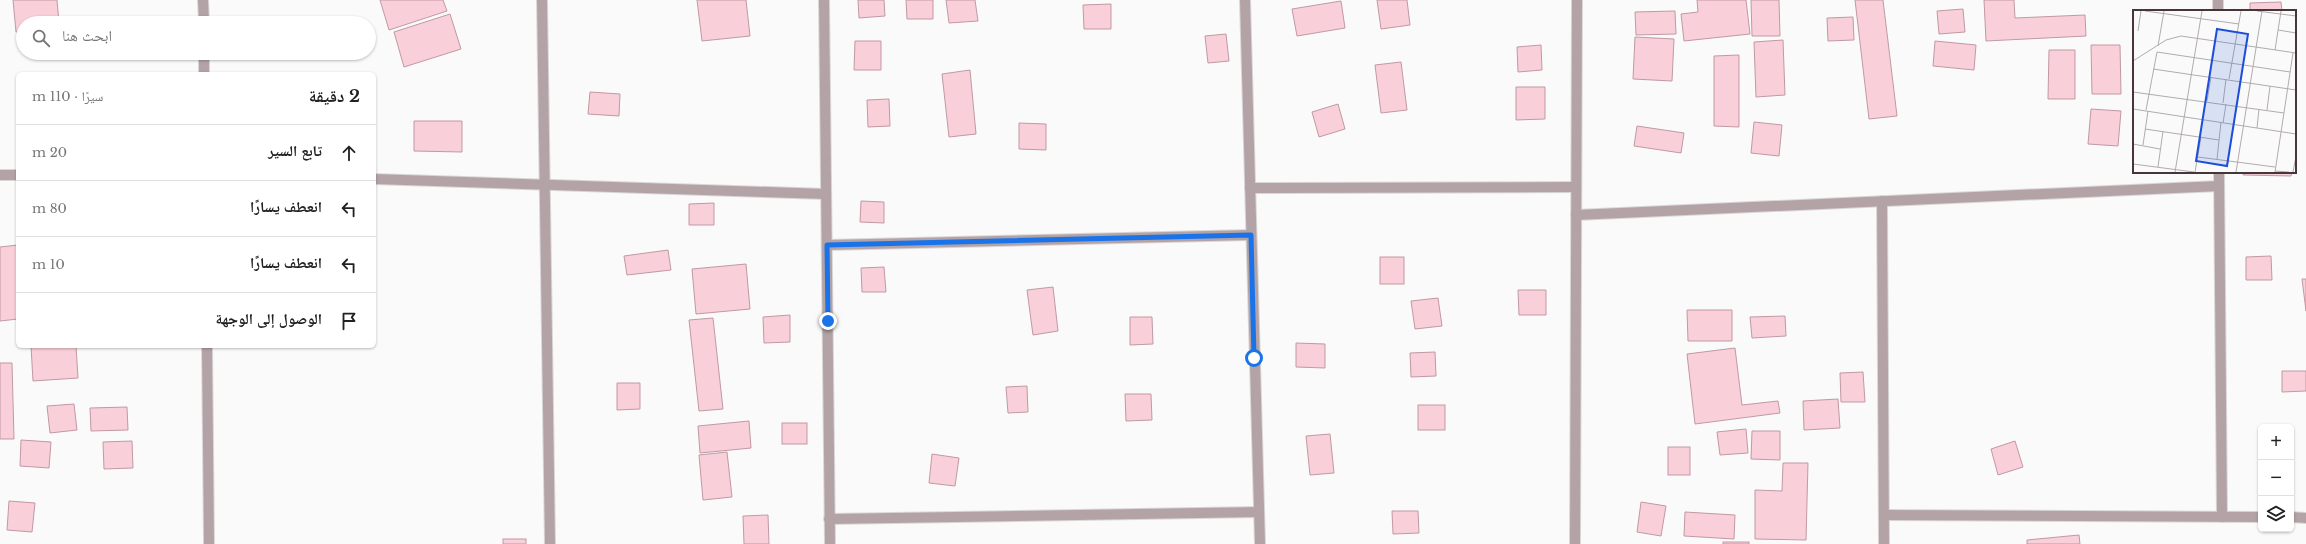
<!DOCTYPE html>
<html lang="ar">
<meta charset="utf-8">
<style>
:root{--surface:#fff;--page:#f6f6f6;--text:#222;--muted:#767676;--line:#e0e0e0}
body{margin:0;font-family:"Libre Baskerville","Noto Naskh Arabic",serif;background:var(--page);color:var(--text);direction:rtl}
.controls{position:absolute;right:12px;bottom:12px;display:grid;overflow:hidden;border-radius:6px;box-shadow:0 1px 3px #0004}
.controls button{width:36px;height:36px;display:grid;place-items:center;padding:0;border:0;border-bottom:1px solid var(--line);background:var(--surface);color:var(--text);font:20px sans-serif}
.stop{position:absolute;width:12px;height:12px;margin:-9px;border:3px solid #1a73e8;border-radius:50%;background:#fff}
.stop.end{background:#1a73e8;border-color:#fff;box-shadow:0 1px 4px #0008}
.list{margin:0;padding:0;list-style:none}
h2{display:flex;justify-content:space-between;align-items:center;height:52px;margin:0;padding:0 16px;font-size:17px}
h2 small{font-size:13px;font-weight:400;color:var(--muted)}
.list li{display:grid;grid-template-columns:26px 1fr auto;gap:12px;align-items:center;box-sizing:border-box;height:56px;padding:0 16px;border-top:1px solid var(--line)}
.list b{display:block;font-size:15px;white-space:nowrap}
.list em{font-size:13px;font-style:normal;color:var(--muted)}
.icon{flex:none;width:22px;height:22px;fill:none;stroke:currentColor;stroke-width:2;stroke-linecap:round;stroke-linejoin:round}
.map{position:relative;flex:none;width:2306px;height:544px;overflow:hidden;direction:ltr}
.search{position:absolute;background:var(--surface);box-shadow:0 1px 3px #0004;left:16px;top:16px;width:360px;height:44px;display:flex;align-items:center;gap:10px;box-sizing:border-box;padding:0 14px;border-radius:22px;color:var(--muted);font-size:15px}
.panel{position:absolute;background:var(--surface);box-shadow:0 1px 3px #0004;left:16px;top:72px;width:360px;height:276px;border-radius:6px;direction:rtl}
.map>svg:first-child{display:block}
</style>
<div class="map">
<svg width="2306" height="544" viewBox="0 0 2306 544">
<rect width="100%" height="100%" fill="#fafafa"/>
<g fill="#f9cfd9" stroke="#c199a3">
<path d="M 13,0 L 57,0 L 59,23 L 23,23 L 23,31 L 16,32 Z"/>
<path d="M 380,0 L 443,0 L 447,11 L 389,30 Z"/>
<path d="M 697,0 L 746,0 L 750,36 L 702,41 Z"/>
<path d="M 858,0 L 884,0 L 885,16 L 859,18 Z"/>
<path d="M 906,0 L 933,0 L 933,19 L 907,19 Z"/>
<path d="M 946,0 L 975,0 L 978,21 L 949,23 Z"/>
<path d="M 1377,0 L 1407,0 L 1410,25 L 1381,29 Z"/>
<path d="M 1697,0 L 1746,0 L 1750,34 L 1684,41 L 1681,14 L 1698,12 Z"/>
<path d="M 1751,0 L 1779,0 L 1780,36 L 1752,36 Z"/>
<path d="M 1855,0 L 1883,0 L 1897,116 L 1869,119 Z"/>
<path d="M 1984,0 L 2014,0 L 2015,18 L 2085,15 L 2086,36 L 1986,41 Z"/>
<path d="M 1341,1 L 1345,28 L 1297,36 L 1292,9 Z"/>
<path d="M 2281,2 L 2282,11 L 2250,11 L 2250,3 Z"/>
<path d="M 1111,4 L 1111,29 L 1084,29 L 1083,5 Z"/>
<path d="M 1963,9 L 1965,32 L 1939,34 L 1937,11 Z"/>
<path d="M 1675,11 L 1676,34 L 1636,35 L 1635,12 Z"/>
<path d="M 450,14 L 461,49 L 404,67 L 394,32 Z"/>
<path d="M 1853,17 L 1854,40 L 1828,41 L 1827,18 Z"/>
<path d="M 1226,34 L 1229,61 L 1208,63 L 1205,36 Z"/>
<path d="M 1635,37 L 1674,39 L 1672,81 L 1633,79 Z"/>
<path d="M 1783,40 L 1785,95 L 1756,97 L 1754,42 Z"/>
<path d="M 855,41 L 881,41 L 881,70 L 854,70 Z"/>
<path d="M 1935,41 L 1976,45 L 1974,70 L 1933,66 Z"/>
<path d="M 1541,45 L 1542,70 L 1518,72 L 1517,47 Z"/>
<path d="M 2091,45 L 2120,45 L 2121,94 L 2092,94 Z"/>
<path d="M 2049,50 L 2075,50 L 2075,99 L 2048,99 Z"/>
<path d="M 1739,55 L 1739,127 L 1714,126 L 1714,56 Z"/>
<path d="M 1401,62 L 1407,110 L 1381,113 L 1375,65 Z"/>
<path d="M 970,70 L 976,134 L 949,137 L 942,74 Z"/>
<path d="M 1516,87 L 1545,87 L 1545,119 L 1516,120 Z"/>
<path d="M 590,92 L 620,94 L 619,116 L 588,114 Z"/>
<path d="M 889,99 L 890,126 L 868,127 L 867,100 Z"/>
<path d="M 1338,104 L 1345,129 L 1319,137 L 1312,112 Z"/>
<path d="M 2091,109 L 2121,111 L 2118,146 L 2088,144 Z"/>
<path d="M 414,121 L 462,121 L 462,152 L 414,151 Z"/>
<path d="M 1754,122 L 1782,125 L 1779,156 L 1751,153 Z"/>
<path d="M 1019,123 L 1046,124 L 1046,150 L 1019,149 Z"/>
<path d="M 1637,126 L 1684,133 L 1681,153 L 1634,146 Z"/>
<path d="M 2243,172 L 2292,172 L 2291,176 L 2243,175 Z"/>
<path d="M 861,201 L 884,202 L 884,223 L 860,222 Z"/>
<path d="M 714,203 L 714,225 L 689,225 L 689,204 Z"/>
<path d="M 18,245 L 18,319 L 0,321 L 0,247 Z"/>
<path d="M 668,250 L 671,270 L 627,275 L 624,256 Z"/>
<path d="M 2271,256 L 2272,280 L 2246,280 L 2246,257 Z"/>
<rect x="1380" y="257" width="24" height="27"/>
<path d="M 746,264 L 750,309 L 696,314 L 692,269 Z"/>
<path d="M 884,267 L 886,292 L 862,292 L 861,268 Z"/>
<path d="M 2302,279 L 2306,279 L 2306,311 Z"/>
<path d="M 1053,287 L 1058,331 L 1033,335 L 1027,290 Z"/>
<path d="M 1518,290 L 1546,290 L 1546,315 L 1519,315 Z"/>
<path d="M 1438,298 L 1442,326 L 1415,329 L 1411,301 Z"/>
<path d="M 1687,310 L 1732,310 L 1732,341 L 1688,341 Z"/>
<path d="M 790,315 L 790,342 L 764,343 L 763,317 Z"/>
<path d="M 1785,316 L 1786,336 L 1752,338 L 1750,317 Z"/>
<path d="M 1130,317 L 1152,317 L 1153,344 L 1130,345 Z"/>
<path d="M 713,318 L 723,409 L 699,411 L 689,320 Z"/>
<path d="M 1296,343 L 1325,344 L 1325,368 L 1296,367 Z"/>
<path d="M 31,346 L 76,346 L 78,378 L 33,381 Z"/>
<path d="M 1735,348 L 1742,405 L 1778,401 L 1780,413 L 1695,424 L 1687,354 Z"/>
<path d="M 1435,352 L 1436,376 L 1411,377 L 1410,353 Z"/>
<path d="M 0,363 L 12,363 L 14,439 L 0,439 Z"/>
<path d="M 2282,371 L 2306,371 L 2306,391 L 2282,392 Z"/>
<path d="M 1863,372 L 1865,402 L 1841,402 L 1840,373 Z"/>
<path d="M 617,383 L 640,383 L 640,409 L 617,410 Z"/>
<path d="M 1027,386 L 1028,412 L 1008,413 L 1006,387 Z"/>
<path d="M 1125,394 L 1151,394 L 1152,420 L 1126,421 Z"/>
<path d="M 1838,399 L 1840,428 L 1804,430 L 1803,401 Z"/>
<path d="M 74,404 L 77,430 L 50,433 L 47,406 Z"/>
<rect x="1418" y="405" width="27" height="25"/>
<path d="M 127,407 L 128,430 L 91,431 L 90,408 Z"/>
<path d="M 749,421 L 751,448 L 700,453 L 698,426 Z"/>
<rect x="782" y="423" width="25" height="21"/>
<path d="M 1746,429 L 1748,453 L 1720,455 L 1717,432 Z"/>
<path d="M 1752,431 L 1780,431 L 1780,460 L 1751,459 Z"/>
<path d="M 1330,434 L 1334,473 L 1310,475 L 1306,436 Z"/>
<path d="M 21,440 L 51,442 L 49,468 L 20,466 Z"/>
<path d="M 132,441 L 133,468 L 104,469 L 103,442 Z"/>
<path d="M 2015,441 L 2023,467 L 1998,475 L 1991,449 Z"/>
<rect x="1668" y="447" width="22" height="28"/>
<path d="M 727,452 L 732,497 L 703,500 L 699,455 Z"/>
<path d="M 932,454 L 959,458 L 955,486 L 929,483 Z"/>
<path d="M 1783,463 L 1808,463 L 1806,540 L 1755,539 L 1755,490 L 1782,491 Z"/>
<path d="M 9,501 L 35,503 L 32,532 L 7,530 Z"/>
<path d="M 1641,502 L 1666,506 L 1661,536 L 1637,532 Z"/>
<path d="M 1392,511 L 1418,511 L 1419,533 L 1393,534 Z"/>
<path d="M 1685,512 L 1735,515 L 1734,539 L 1684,536 Z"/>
<path d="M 768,515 L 769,544 L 744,544 L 743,516 Z"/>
<path d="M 2079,535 L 2080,544 L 2027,544 L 2027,540 Z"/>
<rect x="503" y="539" width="23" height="5"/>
<rect x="1723" y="542" width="26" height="2"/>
</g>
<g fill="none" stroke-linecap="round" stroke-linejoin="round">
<defs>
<g id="street">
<path d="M 203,0 L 204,23"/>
<path d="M 542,0 L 550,544"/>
<path d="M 824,0 L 830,544"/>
<path d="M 1245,0 L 1260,544"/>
<path d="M 2218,0 L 2218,11"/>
<path d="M 204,53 L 204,74"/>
<path d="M 2219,172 L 2222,517"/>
<path d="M 0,175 L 18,175"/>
<path d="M 374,179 L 826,194"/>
<path d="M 1250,188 L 1576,187"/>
<path d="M 1882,201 L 1884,544"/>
<path d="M 1576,215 L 2219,186"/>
<path d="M 827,245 L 1251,235"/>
<path d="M 207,346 L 209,544"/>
<path d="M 1884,515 L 2261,517"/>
<path d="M 2291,517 L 2306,518"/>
<path d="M 829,519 L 1259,512"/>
<path d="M 1575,544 L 1577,0"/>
</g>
</defs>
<use href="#street" stroke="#dad7d7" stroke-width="12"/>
<use href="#street" stroke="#b3a3a6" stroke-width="10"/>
</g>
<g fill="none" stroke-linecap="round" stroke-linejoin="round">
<path stroke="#1a73e8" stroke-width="5" d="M 828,321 L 827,245 L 1251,235 L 1254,358"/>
</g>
<g transform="translate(2133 10)">
<rect width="163" height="163" fill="#fafafa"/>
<path fill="none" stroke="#b2abad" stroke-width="1" d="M 12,1 L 106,14M 124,1 L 163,6M 145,20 L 163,23M 5,21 L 8,1M 25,36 L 31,1M 142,40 L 148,1M 24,42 L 157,62M 0,51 L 33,30 L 48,26 L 163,43M 20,59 L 163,80M 96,69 L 108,1M 0,82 L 151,103M 74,91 L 78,67M 90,93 L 93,69M 0,99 L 163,124M 13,100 L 24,42M 134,100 L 137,76M 90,113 L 93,94M 124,118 L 126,99M 12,119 L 86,130M 0,134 L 27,139M 10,135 L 15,101M 65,147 L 142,157M 84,149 L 88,112M 0,154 L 61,162M 25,157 L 30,121M 142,161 L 156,162M 42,162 L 69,1M 62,162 L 68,127M 103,162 L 129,1M 142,162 L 160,43M 160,162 L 163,146"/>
<path fill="#1d4ed8" fill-opacity="0.15" stroke="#1d4ed8" stroke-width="2" d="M 84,19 L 115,24 L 94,156 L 63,151 Z"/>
<rect width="163" height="163" fill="none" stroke="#463539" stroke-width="2"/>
</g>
</svg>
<div class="controls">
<button>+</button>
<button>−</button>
<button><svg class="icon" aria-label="layers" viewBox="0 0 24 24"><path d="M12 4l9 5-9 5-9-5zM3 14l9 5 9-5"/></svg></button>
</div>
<div class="stop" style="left:1254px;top:358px"></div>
<div class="stop end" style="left:828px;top:321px"></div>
<div class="search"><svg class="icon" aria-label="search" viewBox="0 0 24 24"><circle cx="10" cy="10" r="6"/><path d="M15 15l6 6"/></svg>ابحث هنا</div>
<section class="panel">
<h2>2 دقيقة<small>سيرًا · 110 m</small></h2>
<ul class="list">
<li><svg class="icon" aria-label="ahead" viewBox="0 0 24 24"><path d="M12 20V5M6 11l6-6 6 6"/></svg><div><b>تابع السير</b></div><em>20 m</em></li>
<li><svg class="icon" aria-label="left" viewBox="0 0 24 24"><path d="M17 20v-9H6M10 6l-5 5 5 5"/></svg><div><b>انعطف يسارًا</b></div><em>80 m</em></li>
<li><svg class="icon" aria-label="left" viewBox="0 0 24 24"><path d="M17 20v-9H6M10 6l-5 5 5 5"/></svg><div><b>انعطف يسارًا</b></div><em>10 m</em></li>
<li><svg class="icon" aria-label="arrive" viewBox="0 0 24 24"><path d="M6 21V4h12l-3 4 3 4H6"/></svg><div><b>الوصول إلى الوجهة</b></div></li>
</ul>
</section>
</div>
